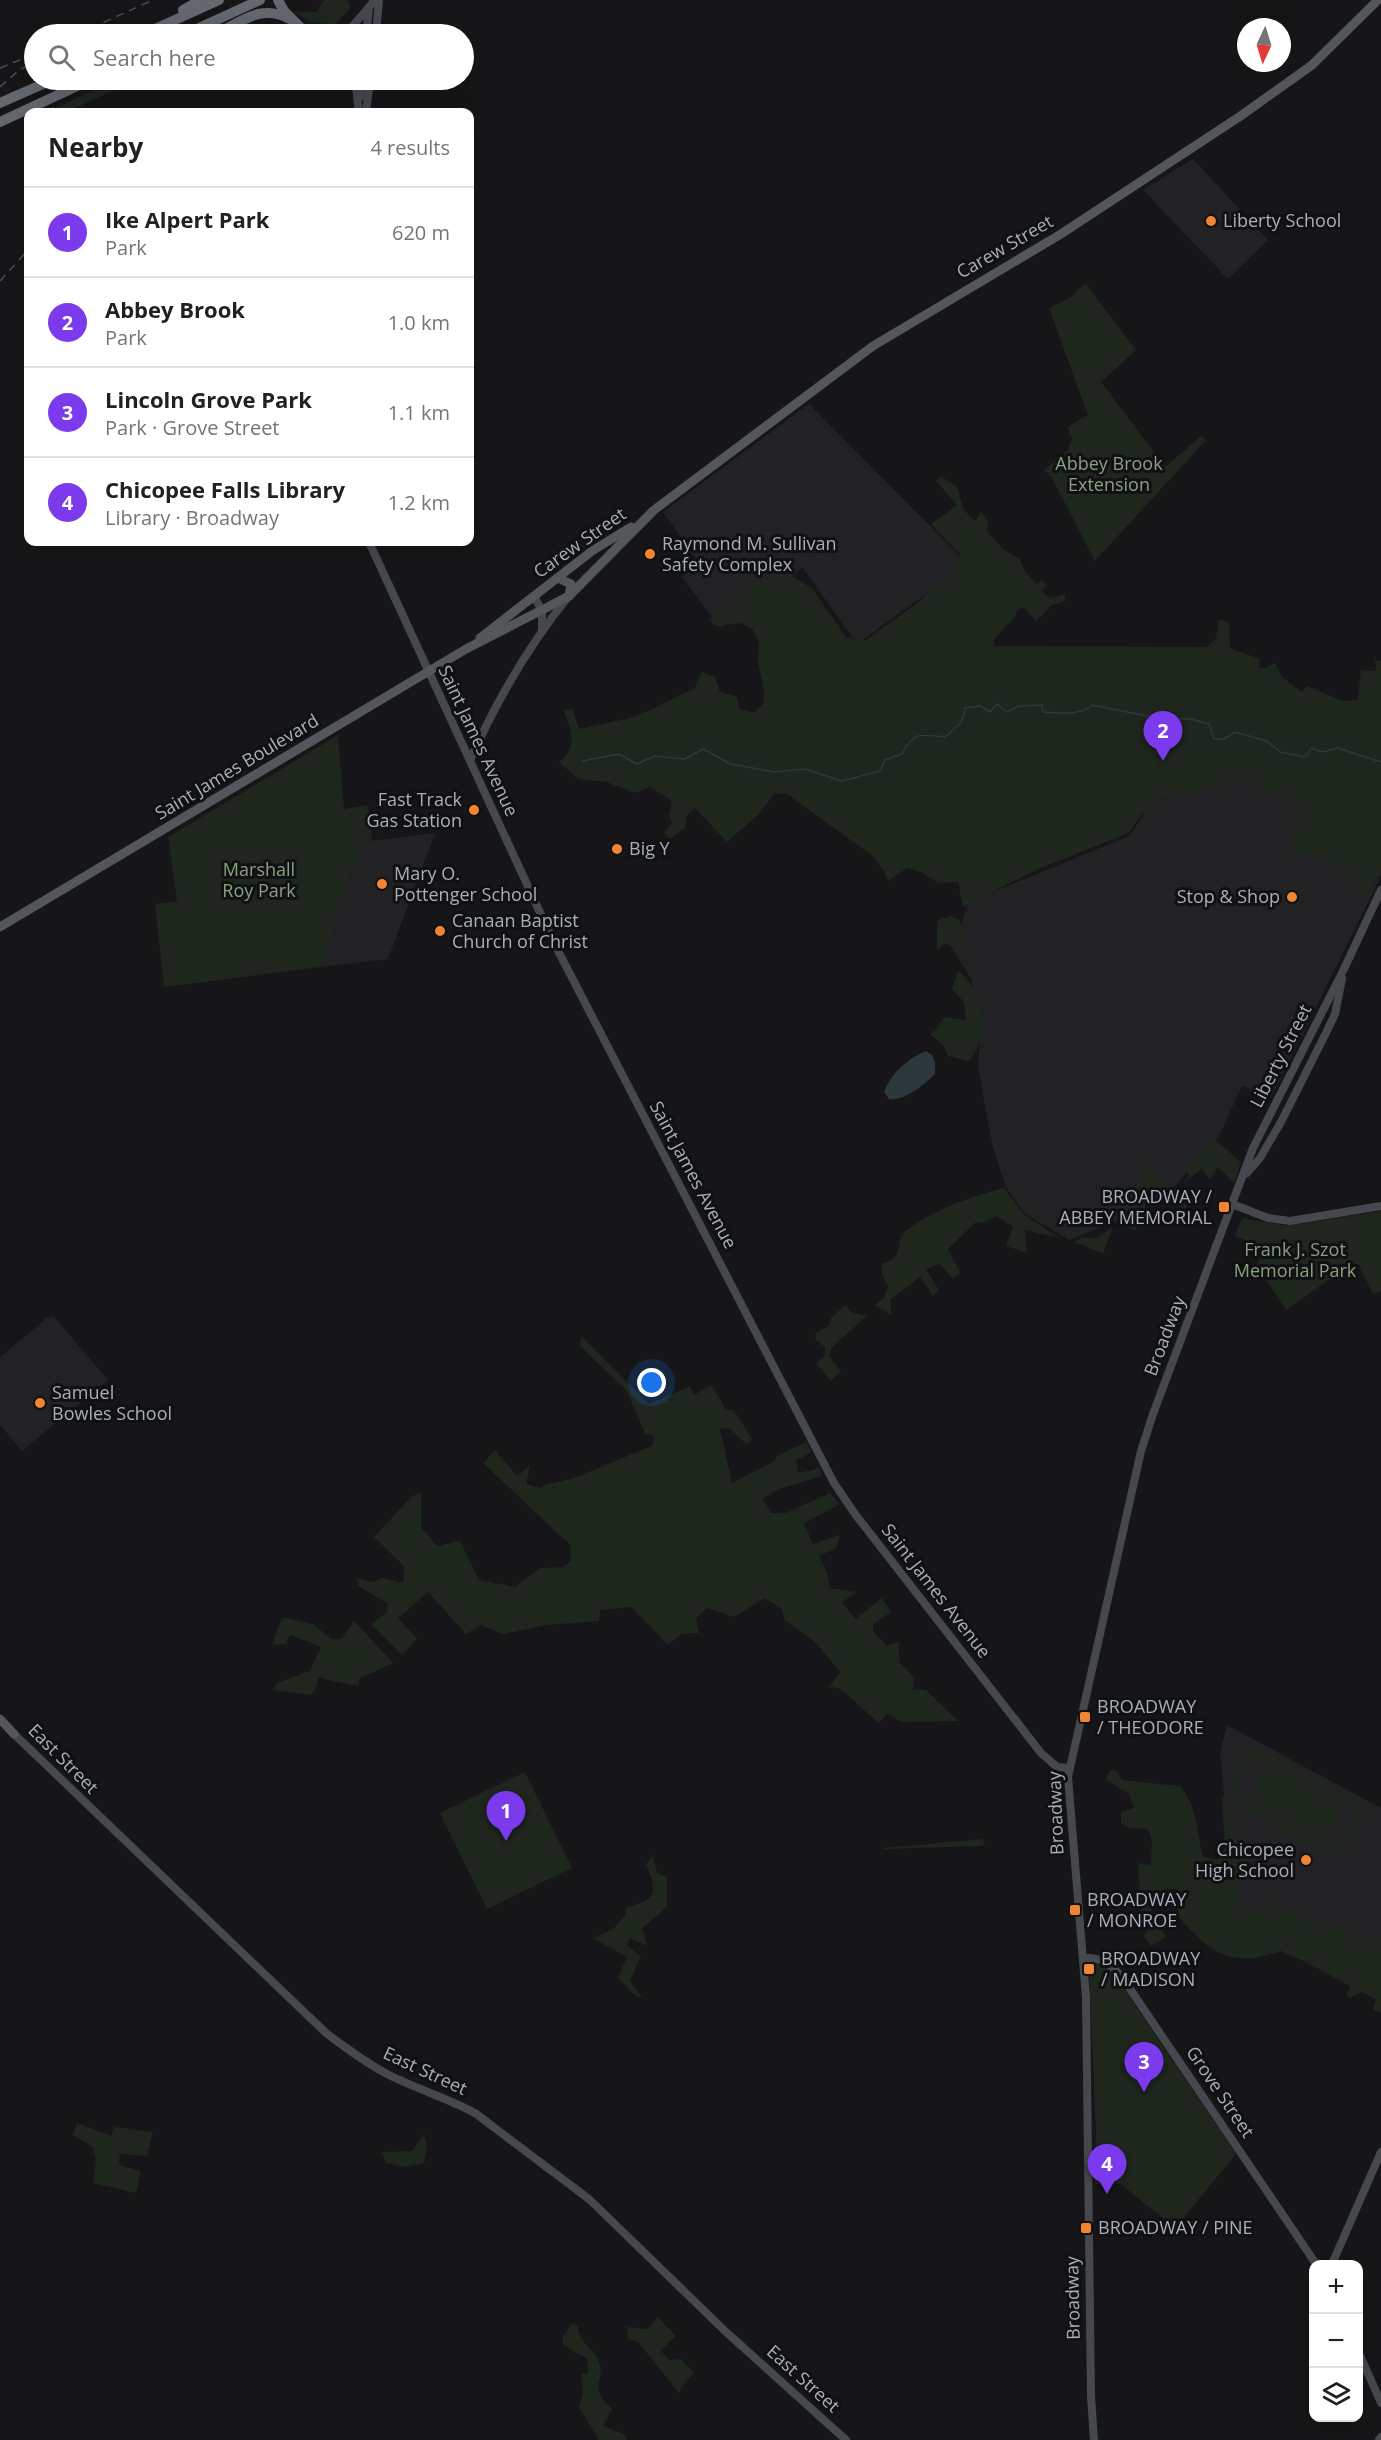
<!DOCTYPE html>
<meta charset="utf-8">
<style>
:root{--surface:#fff;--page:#f2f2f2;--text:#202124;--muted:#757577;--line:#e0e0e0;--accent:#7c3aed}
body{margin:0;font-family:"Open Sans",sans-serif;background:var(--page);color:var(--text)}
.controls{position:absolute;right:18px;bottom:18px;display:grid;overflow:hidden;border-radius:12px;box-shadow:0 6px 24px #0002}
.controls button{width:54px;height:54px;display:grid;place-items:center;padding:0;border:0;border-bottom:2px solid var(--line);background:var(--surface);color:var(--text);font:30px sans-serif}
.compass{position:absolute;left:1237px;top:18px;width:54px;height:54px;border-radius:50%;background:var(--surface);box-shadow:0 6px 24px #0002;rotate:184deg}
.you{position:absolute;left:652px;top:1383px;width:21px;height:21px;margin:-15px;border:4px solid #fff;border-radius:50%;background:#1a73e8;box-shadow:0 0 0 9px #1a73e833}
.badge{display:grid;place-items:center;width:39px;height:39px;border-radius:50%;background:var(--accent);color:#fff;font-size:20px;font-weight:700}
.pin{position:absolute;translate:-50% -50px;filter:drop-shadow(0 2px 3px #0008)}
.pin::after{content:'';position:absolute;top:32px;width:21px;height:18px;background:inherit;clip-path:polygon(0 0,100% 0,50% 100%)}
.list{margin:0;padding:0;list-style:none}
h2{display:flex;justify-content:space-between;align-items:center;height:78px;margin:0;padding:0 24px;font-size:26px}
h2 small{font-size:20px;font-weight:400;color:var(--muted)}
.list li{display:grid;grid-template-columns:39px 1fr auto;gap:18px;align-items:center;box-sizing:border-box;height:90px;padding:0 24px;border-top:2px solid var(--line)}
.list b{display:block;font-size:22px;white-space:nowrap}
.list p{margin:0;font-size:20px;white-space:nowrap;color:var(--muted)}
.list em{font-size:20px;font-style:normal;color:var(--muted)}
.icon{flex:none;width:33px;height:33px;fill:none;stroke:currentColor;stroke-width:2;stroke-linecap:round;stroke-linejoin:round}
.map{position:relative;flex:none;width:1381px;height:2440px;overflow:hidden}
.search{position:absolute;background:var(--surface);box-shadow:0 6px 24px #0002;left:24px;top:24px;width:450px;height:66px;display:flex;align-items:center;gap:15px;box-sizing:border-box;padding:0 21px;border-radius:33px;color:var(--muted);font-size:22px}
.panel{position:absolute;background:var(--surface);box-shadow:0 6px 24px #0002;left:24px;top:108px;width:450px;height:438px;border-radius:12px}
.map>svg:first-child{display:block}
</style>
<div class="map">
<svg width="1381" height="2440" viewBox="0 0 1381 2440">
<rect width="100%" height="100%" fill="#161618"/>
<g fill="#222225">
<path d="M 1193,159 L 1268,240 L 1228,279 L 1143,190 Z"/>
<path d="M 809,404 L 968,564 L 857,644 L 803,568 L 720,628 L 682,577 L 698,562 L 663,512 Z"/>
<path d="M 1251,779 L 1302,811 L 1289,848 L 1380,878 L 1271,1098 L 1242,1086 L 1219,1136 L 1175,1186 L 1123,1218 L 1069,1240 L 1024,1213 L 1006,1187 L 993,1148 L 978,1067 L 982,1013 L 971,979 L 952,948 L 969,902 L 1129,836 L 1153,801 Z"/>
<path d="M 435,833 L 388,959 L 321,967 L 335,928 L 331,926 L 363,842 Z"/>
<path d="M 53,1316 L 108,1380 L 22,1451 L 0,1425 L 0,1357 L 47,1318 Z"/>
<path d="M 1227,1725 L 1381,1808 L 1381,1964 L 1236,1911 L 1220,1753 Z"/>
</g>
<g fill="#1e261e" fill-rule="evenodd">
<path d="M 324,0 L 348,0 L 350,8 L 335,25 L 311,22 L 290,11 L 317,12 Z"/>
<path d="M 125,80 L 130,80 L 131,82 L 67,112 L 47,112 L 100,87 Z"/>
<path d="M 1085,283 L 1136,350 L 1101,382 L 1165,467 L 1201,436 L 1206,440 L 1095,561 L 1052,478 L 1044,470 L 1068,450 L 1072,439 L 1067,427 L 1088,415 L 1049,308 L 1070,298 Z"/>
<path d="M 941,476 L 958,488 L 963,509 L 975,521 L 981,512 L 988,520 L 987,531 L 1003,549 L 1020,560 L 1025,571 L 1037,584 L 1042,580 L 1047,585 L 1041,590 L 1050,598 L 1065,594 L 1065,601 L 1052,605 L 1036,621 L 1025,608 L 1018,609 L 1014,618 L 993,640 L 995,646 L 1207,647 L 1216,638 L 1219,619 L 1229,623 L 1230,648 L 1260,659 L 1259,668 L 1265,668 L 1275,663 L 1282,677 L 1302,692 L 1307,686 L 1343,701 L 1358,700 L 1361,670 L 1376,671 L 1375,660 L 1381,661 L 1381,876 L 1377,877 L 1364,902 L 1359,890 L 1360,882 L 1326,862 L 1289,848 L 1302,811 L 1251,779 L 1157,800 L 1139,818 L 1129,833 L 1036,870 L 963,907 L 958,882 L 938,883 L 921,872 L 907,868 L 888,881 L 884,871 L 874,857 L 787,794 L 775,793 L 758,815 L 727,842 L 695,808 L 686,816 L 686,827 L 670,839 L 664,833 L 672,823 L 669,816 L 672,801 L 650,787 L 636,793 L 606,782 L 578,779 L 559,762 C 577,748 572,731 564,712 L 572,708 L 579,729 L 635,717 L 695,688 L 702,672 L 715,677 L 720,692 L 737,697 L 739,709 L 754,713 L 763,704 L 764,692 L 758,661 L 759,641 L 752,629 L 741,623 L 716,626 L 709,619 L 764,580 L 793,577 L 812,588 L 846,637 L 866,640 L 917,603 L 955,569 L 960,554 L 931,524 L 957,505 L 936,481 Z"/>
<path d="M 338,735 L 344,809 L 368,805 L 372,841 L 363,842 L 331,926 L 335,928 L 321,967 L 164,987 L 155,904 L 177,901 L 168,837 Z"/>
<path d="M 950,916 L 960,920 L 965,939 L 963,956 L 946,943 L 937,950 L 937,921 Z"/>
<path d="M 958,970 C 963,975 970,982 974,988 C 985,1009 987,1045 968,1061 L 948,1056 L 943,1045 L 930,1034 L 936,1030 L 944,1017 L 966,1020 L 964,1002 L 952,989 Z"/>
<path d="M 1214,1139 L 1241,1162 L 1234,1183 L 1218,1167 L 1210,1179 L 1202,1169 L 1184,1182 L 1189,1175 L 1186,1168 Z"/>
<path d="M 1149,1166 L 1187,1206 L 1187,1209 L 1148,1198 L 1136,1230 L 1118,1225 C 1127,1218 1131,1211 1127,1199 Z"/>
<path d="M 1004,1188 L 1023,1214 L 1060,1238 L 1025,1230 L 1027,1253 L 1006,1246 L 1013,1227 L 997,1216 L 983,1223 L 976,1222 L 948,1249 L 960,1272 L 953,1279 L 940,1264 L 926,1269 L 939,1290 L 933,1296 L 920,1277 L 891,1299 L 891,1315 L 875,1305 L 884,1298 L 888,1286 L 882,1275 L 882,1264 C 907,1255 893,1247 904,1232 C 907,1229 913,1226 916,1224 C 943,1206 973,1196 1004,1188 Z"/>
<path d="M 1381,1211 L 1381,1291 L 1373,1294 L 1359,1265 L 1353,1263 L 1286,1310 L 1257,1266 L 1263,1247 L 1235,1236 L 1242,1218 L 1287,1226 Z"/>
<path d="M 1112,1228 L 1103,1254 L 1075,1242 L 1082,1237 L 1096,1238 Z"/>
<path d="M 845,1305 L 851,1312 L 867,1316 L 832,1347 L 829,1356 L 841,1371 L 831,1381 L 816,1363 L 824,1357 L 825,1347 L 816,1340 L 815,1334 L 829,1326 L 831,1318 Z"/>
<path d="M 581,1336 L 649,1404 L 690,1386 L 694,1395 L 712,1385 L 726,1410 L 734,1410 L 752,1439 L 747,1445 L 729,1428 L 720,1429 L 732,1483 L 775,1461 L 777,1456 L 806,1442 L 812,1452 L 796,1460 L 798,1473 L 820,1468 L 822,1476 L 778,1489 L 762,1499 L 771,1513 L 786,1513 L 830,1493 L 840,1504 L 804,1523 L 813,1544 L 840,1535 L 836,1548 L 819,1556 L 827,1572 L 830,1588 L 857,1592 L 842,1602 L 855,1619 L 882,1598 L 891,1612 L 873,1624 L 873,1631 L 887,1646 L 899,1642 L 899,1662 L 914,1677 L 913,1689 L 926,1690 L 958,1721 L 902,1722 L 887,1714 L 879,1723 L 839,1688 L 829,1687 L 840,1672 L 815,1642 L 785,1620 L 782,1609 L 765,1598 L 734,1617 L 707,1608 L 696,1618 L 699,1633 L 682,1634 L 668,1645 L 631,1607 L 600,1610 L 599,1621 L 547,1625 L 502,1634 L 481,1625 L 466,1634 L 428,1592 L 398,1618 L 417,1639 L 402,1655 L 371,1624 L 387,1612 L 387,1603 L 358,1586 L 357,1578 L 373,1582 L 383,1578 L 403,1583 L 404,1566 L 374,1537 L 412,1496 L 421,1493 L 421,1527 L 437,1546 L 460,1541 L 479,1580 L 515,1587 L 540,1568 L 563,1567 L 571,1561 L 570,1545 L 483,1463 L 495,1450 L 517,1476 L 530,1465 L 526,1484 L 541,1488 L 545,1485 L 574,1478 L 652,1446 L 654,1436 L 645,1433 L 626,1390 L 580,1346 Z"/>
<path d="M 282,1617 L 313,1624 L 331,1639 L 341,1639 L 354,1621 L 393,1663 L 360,1678 L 358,1686 L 319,1678 L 312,1695 L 272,1690 L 277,1683 L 310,1671 L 321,1647 L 290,1635 L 286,1644 L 272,1645 Z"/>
<path d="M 1256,1746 L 1366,1806 L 1363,1811 L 1357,1808 C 1366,1830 1350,1854 1325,1850 C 1313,1849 1248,1813 1240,1804 C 1222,1785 1236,1760 1257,1753 L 1254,1751 ZM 1259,1759 L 1270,1761 C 1289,1771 1335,1791 1348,1804 C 1357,1813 1356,1829 1347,1838 C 1340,1845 1332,1846 1322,1844 L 1244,1801 C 1230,1785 1239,1764 1259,1759 Z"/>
<path d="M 1272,1763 L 1341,1800 L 1340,1804 L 1343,1806 L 1324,1840 L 1321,1838 L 1319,1841 L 1250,1804 L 1252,1800 L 1249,1798 L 1267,1765 L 1270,1766 Z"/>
<path d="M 1110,1770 L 1117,1771 L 1122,1780 L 1179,1786 C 1196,1799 1198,1837 1203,1857 L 1218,1860 L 1225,1848 L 1222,1797 L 1228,1795 L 1240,1886 L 1238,1906 L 1256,1914 L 1270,1900 L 1269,1906 L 1286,1913 L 1289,1909 L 1317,1923 L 1324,1921 L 1352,1935 L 1366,1938 L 1370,1937 L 1381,1939 L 1381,2013 L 1373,2010 L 1376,1999 L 1362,1992 L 1351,1998 L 1346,1996 L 1350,1986 C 1327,1973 1305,1961 1281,1951 C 1247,1963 1220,1962 1195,1934 C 1190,1929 1182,1923 1179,1916 C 1175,1907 1180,1898 1177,1889 L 1165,1889 L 1162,1898 L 1167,1906 L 1156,1902 L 1151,1909 L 1166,1937 L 1151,1946 L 1143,1935 L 1151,1928 L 1141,1915 L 1138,1863 L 1151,1865 L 1152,1841 L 1148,1829 L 1129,1828 L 1121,1823 L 1121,1812 L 1134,1808 L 1129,1794 L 1106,1780 Z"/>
<path d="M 525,1772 L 572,1868 L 487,1909 L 440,1813 Z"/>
<path d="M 983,1839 L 985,1843 L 982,1846 L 885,1849 L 883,1848 Z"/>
<path d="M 653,1855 L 657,1873 L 667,1877 L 667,1907 L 642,1928 L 647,1946 L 630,1938 L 627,1946 L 641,1956 L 630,1981 L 642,1997 L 637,1997 L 618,1978 L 627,1957 L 593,1938 L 614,1928 L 626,1915 L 625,1908 C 656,1900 659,1894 646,1864 Z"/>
<path d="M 1097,1962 L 1111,1969 L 1236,2154 L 1175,2228 L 1121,2184 L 1095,2184 L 1096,2132 L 1089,1968 Z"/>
<path d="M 77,2123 L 111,2136 L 115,2127 L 153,2132 L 147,2156 L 120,2154 L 119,2162 L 121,2166 L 141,2171 L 136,2193 L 93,2183 L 96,2161 L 93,2147 L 73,2135 Z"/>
<path d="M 424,2134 L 427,2146 L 424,2163 L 404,2167 L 386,2163 L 382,2152 L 412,2151 Z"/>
<path d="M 658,2318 L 676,2336 L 660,2350 L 669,2360 L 680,2359 L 694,2373 L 683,2385 L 679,2393 L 638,2342 L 628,2339 L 627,2327 L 647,2329 Z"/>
<path d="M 572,2323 L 578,2326 C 578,2341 591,2346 597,2358 C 609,2380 585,2384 612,2409 L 603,2426 L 623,2434 L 628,2440 L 599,2440 L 579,2407 L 583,2392 L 581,2374 L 588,2373 L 587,2358 L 572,2351 L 563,2344 L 563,2337 Z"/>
</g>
<path fill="#2c383c" d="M 926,1051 L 932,1055 L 935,1063 L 935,1074 C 925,1084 903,1102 889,1099 L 884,1092 C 891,1073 907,1059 926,1051 Z"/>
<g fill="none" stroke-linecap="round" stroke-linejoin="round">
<path stroke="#2c383c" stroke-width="1.5" d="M 582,761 L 619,754 L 637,764 L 655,756 L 685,759 L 703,749 L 730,764 L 775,772 L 805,769 L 842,781 L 880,771 L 885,760 L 902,754 C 915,730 920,735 945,737 L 962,722 L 965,708 L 980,706 L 990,712 L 997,704 L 1007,712 L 1019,706 L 1042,705 L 1043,712 C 1057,713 1082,716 1092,705 L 1157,718 L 1190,719 L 1209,724 L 1214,739 L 1224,739 L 1235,732 L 1267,741 L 1280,752 L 1306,757 L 1311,748 L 1323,752 L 1338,748 L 1381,762"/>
<g stroke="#45484d" stroke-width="8">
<path d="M 346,34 L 375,0"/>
<path d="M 366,34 L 369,9"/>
<path d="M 376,34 L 379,0"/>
<path d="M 351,80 L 356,88 L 359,112"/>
<path d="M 360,97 L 362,80"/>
<path d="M 366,112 L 370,80"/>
<path d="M 369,542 L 555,945 L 834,1483 L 855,1514 L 1041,1753 L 1057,1767 L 1069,1768"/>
<path d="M 534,596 L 542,611 L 542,629"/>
<path d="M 470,760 C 497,700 527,647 569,596"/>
<path d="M 1247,1173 L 1260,1158 L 1281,1122 L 1326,1033 L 1335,1014 L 1342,979"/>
<path d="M 1232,1204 L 1268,1218 L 1290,1221 L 1381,1206"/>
<path d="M 14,1734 L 326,2033 C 346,2048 366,2063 389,2075 C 417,2089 447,2098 475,2113 L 589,2199 L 725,2331 L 846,2440"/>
<path d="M 1083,1958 C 1104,1957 1112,1965 1124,1980 L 1316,2264"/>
<path d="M 1332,2264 L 1381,2152"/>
<path d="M 1358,2351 L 1381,2403"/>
<path d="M 1094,2440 L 1091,2396 L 1086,1997 L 1068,1777 L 1141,1451 L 1153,1414 L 1253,1148 L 1343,971 L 1381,890"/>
<path d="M 1379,2440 L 1381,2437"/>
</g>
<g stroke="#53575c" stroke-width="9">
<path d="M 558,578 L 571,584 L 569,596"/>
<path d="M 480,638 L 592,551 L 631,527"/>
<path d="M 0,927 L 466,649 L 569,596 L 654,510 L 873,346 L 1061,234 L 1242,115 L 1312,65 L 1378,0"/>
<path d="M 0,1719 L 14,1734"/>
</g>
<g stroke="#63686e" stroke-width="10">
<path d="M 278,0 L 284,11 L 307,34"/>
<path d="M 183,10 L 201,0"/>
<path d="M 144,34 L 219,0"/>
<path d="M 186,34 L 260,0"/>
<path d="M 215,34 C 242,22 261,3 290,19"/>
<path d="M 0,103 L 52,80"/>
<path d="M 0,122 L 90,80"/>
</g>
<g stroke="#4a4d52" stroke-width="1.5" stroke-dasharray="8 6" stroke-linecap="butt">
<path d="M 78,34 L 153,0"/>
<path d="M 0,68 L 32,55"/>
<path d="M 0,87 L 18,71 L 34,62"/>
<path d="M 0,281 L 28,250"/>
</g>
</g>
<g fill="#f38432" stroke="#111113" stroke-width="2">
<circle cx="1211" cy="221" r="6"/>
<circle cx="650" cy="554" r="6"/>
<circle cx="474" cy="810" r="6"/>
<circle cx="617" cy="849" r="6"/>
<circle cx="382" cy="884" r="6"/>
<circle cx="1292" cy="897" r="6"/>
<circle cx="440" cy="931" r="6"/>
<rect x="1218" y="1201" width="12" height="12" rx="3"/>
<circle cx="40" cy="1403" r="6"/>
<rect x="1079" y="1711" width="12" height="12" rx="3"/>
<circle cx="1306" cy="1860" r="6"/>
<rect x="1069" y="1904" width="12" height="12" rx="3"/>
<rect x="1083" y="1963" width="12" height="12" rx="3"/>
<rect x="1080" y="2222" width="12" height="12" rx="3"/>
</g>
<g text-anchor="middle" stroke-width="6" stroke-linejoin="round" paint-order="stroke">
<g font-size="18" fill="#a7b0b8" stroke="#111113" text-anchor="start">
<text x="1223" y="227">Liberty School</text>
<text x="662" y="550">Raymond M. Sullivan<tspan x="662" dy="21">Safety Complex</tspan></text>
<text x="462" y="806" text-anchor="end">Fast Track<tspan x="462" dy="21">Gas Station</tspan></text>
<text x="629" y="855">Big Y</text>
<text x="394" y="880">Mary O.<tspan x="394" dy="21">Pottenger School</tspan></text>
<text x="1280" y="903" text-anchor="end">Stop &amp; Shop</text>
<text x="452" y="927">Canaan Baptist<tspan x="452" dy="21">Church of Christ</tspan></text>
<text x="1212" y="1203" text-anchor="end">BROADWAY /<tspan x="1212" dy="21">ABBEY MEMORIAL</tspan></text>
<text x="52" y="1399">Samuel<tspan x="52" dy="21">Bowles School</tspan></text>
<text x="1097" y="1713">BROADWAY<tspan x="1097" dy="21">/ THEODORE</tspan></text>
<text x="1294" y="1856" text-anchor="end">Chicopee<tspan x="1294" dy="21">High School</tspan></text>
<text x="1087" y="1906">BROADWAY<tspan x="1087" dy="21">/ MONROE</tspan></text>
<text x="1101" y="1965">BROADWAY<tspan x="1101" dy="21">/ MADISON</tspan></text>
<text x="1098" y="2234">BROADWAY / PINE</text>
</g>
<g font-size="18" fill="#a7b0b8" stroke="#111113">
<text transform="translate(1005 247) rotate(-30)" y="6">Carew Street</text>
<text transform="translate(580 543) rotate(-35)" y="6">Carew Street</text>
<text transform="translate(478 741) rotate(65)" y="6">Saint James Avenue</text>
<text transform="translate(237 767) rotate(-31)" y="6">Saint James Boulevard</text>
<text transform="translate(1281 1056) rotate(-63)" y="6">Liberty Street</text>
<text transform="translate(693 1175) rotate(62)" y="6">Saint James Avenue</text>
<text transform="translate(1165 1336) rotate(-69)" y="6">Broadway</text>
<text transform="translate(936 1591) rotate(52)" y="6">Saint James Avenue</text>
<text transform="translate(63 1759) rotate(45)" y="6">East Street</text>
<text transform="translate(1056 1813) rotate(-92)" y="6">Broadway</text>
<text transform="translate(425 2071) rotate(25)" y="6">East Street</text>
<text transform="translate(1220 2092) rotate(56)" y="6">Grove Street</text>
<text transform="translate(1073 2298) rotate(-91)" y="6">Broadway</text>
<text transform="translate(803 2379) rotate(42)" y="6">East Street</text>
</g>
<g font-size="18" fill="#85a37e" stroke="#111113">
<text x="1109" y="470">Abbey Brook<tspan x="1109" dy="21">Extension</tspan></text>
<text x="259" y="876">Marshall<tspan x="259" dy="21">Roy Park</tspan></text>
<text x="1295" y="1256">Frank J. Szot<tspan x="1295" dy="21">Memorial Park</tspan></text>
</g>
</g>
</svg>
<div class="controls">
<button>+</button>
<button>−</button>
<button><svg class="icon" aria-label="layers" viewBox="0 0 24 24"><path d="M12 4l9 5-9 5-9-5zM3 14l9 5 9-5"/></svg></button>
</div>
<svg class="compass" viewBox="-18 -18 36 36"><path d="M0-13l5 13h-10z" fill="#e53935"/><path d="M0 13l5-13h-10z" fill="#757577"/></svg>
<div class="you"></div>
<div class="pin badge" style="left:506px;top:1841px">1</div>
<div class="pin badge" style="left:1163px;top:761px">2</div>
<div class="pin badge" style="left:1144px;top:2092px">3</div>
<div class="pin badge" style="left:1107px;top:2194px">4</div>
<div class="search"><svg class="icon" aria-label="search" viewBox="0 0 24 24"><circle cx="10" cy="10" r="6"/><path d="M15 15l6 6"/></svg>Search here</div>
<section class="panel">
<h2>Nearby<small>4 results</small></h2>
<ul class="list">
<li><span class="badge">1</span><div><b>Ike Alpert Park</b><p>Park</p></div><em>620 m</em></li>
<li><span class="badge">2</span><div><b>Abbey Brook</b><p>Park</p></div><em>1.0 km</em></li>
<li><span class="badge">3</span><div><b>Lincoln Grove Park</b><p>Park · Grove Street</p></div><em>1.1 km</em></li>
<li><span class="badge">4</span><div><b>Chicopee Falls Library</b><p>Library · Broadway</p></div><em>1.2 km</em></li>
</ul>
</section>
</div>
